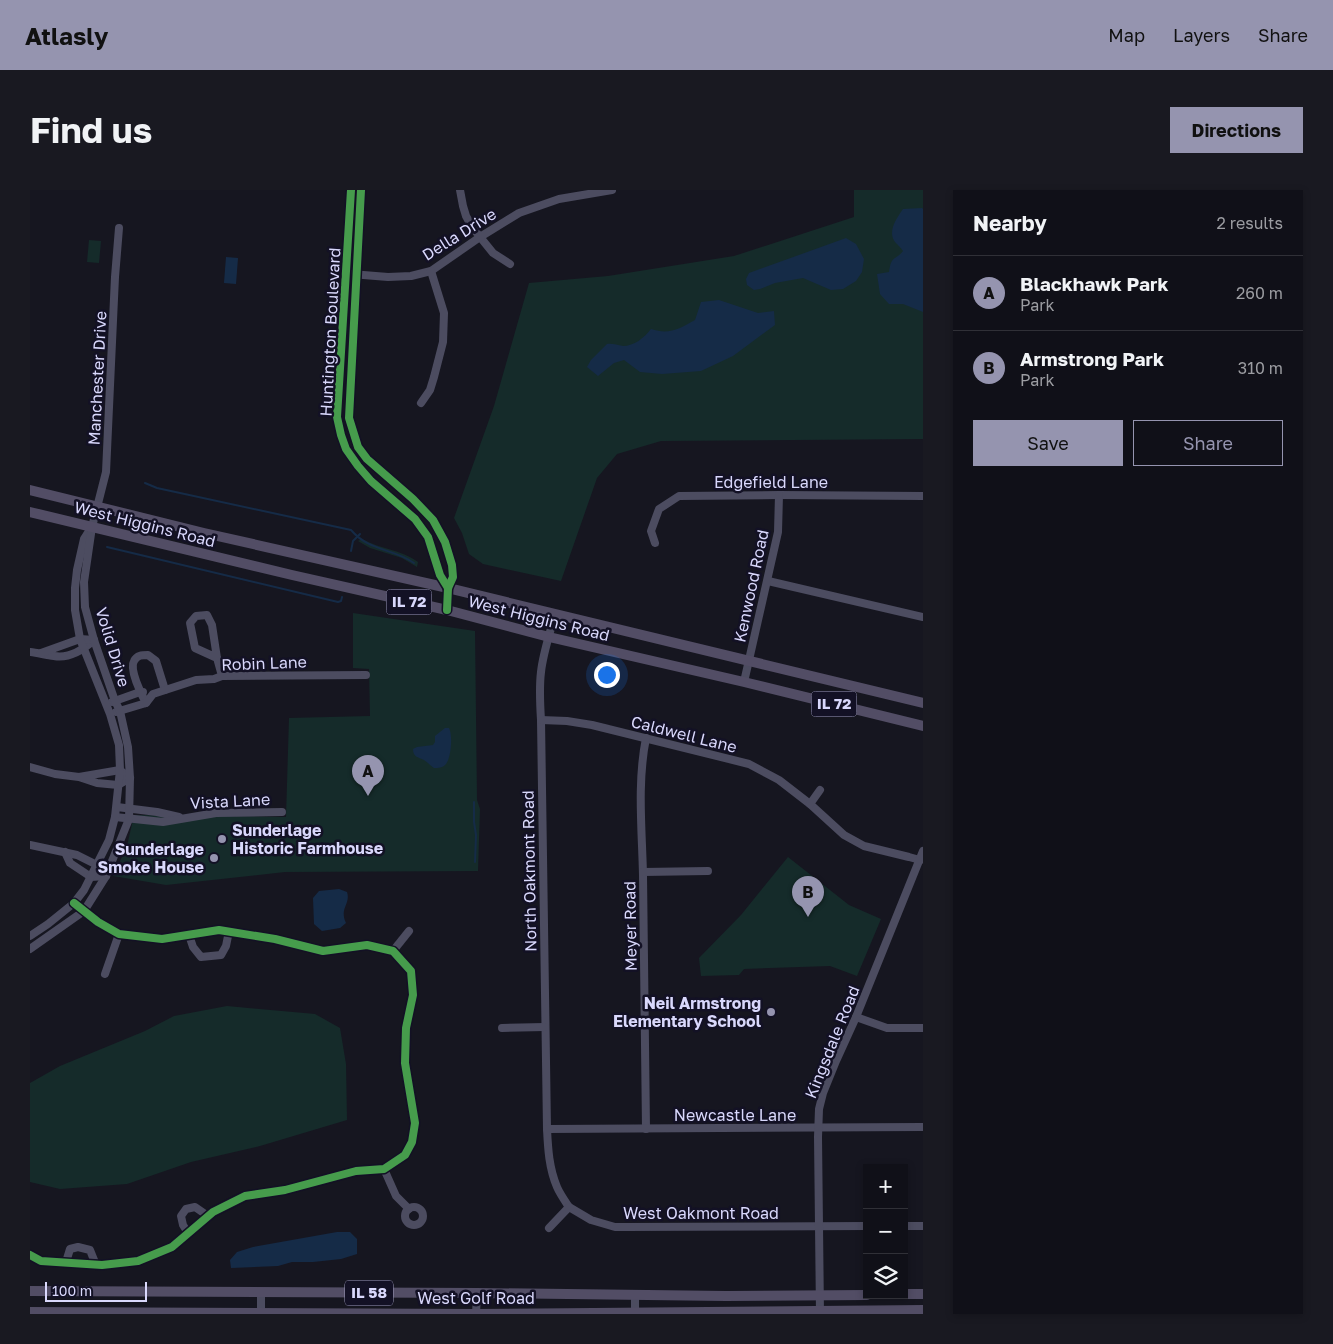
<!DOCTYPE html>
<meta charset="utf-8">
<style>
:root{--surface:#101018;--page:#191921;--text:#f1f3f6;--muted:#9c9da2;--line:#303037;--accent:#9594af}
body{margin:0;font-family:"Golos Text",sans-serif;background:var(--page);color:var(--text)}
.controls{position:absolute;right:15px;bottom:15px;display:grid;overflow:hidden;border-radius:0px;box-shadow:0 2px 8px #0003}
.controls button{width:45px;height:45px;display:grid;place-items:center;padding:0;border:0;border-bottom:1px solid var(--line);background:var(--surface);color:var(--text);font:25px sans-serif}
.scale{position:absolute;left:15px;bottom:12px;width:102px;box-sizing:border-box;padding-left:5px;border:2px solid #d9d8fc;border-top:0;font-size:14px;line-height:18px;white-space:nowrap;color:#d9d8fc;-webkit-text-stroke:4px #131125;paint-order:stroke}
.you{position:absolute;left:576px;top:484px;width:18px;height:18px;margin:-12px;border:4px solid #fff;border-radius:50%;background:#1a73e8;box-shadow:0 0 0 8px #1a73e833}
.badge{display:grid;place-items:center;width:32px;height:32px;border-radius:50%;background:var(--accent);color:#111;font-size:16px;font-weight:700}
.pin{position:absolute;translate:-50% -41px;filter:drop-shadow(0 1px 2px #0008)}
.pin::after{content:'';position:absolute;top:26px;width:18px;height:15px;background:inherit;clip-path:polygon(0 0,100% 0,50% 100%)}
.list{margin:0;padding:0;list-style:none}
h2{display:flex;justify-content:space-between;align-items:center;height:65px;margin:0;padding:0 20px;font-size:21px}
h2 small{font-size:16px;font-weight:400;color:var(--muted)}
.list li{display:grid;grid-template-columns:32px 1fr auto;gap:15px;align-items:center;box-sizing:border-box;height:75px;padding:0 20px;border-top:1px solid var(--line)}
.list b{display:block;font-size:19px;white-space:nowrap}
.list p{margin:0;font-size:16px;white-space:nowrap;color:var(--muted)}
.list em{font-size:16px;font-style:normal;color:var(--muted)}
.actions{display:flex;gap:10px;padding:15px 20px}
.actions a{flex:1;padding:11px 0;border:1px solid var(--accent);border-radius:0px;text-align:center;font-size:18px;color:var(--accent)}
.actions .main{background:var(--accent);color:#111}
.icon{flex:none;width:28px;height:28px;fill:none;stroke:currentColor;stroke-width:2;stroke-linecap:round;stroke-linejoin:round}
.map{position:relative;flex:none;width:893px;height:1124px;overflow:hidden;border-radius:0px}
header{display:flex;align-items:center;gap:30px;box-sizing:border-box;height:70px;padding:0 25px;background:var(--accent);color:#111}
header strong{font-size:24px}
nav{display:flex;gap:28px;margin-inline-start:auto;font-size:18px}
.intro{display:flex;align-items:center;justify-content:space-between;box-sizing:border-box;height:120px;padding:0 30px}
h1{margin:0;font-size:35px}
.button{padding:12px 22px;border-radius:0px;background:var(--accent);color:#111;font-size:18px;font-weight:700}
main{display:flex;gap:30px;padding:0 30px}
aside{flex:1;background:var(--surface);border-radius:0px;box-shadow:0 2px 8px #0003}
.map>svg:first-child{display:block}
</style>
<header>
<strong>Atlasly</strong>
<nav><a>Map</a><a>Layers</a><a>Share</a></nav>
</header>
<div class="intro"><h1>Find us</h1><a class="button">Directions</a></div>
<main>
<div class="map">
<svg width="893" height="1124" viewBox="0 0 893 1124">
<rect width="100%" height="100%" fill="#161620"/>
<g fill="#152b2a">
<path d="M 824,0 L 893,0 L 893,249 L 631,251 L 587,264 L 567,288 L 531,391 L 453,374 L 439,364 L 432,343 L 424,328 L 464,216 L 499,93 L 578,86 L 704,66 L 824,27 Z"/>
<path d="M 59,50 L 71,51 L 69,73 L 57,72 Z"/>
<path d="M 332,349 C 350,359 372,360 388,372 L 387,377 L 372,368 L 340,358 L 328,351 Z"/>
<path d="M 323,423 L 445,441 L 447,610 L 450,619 L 448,681 L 255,682 L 136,695 L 83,686 L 97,656 L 104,625 L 256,627 L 259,528 L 340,526 L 339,479 L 323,478 Z"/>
<path d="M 758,667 L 819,715 L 851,729 L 827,786 L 800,776 L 714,779 L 709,785 L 671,786 L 669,768 L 711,725 Z"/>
<path d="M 197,816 L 285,824 L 310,838 L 316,874 L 317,930 L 230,956 L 161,972 L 97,994 L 30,999 L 0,992 L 0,893 L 30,876 L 115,841 L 144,826 Z"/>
</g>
<g fill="#152b47">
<path d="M 892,18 L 893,19 L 893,122 L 873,114 L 859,114 L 850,104 L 847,84 L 859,82 C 860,77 860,71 865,68 C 869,65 870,65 873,61 C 871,58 868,55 865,52 C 857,41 867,28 873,19 Z"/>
<path d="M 816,48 L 826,54 L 834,69 L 832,82 L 826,91 L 813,99 L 801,100 L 773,88 L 745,93 L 730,99 L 724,100 L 717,95 L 716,89 L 719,83 Z"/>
<path d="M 196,67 L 208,68 L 206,94 L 194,93 Z"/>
<path d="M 689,110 L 728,123 L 744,121 L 745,135 L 703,166 L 671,181 L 632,184 L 610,182 L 594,170 L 584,173 L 568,186 L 557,177 L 561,170 L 577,154 C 582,153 587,155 593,156 C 604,156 614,148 621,139 C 639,145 649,139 665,130 L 671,112 Z"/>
<path d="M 415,538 L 419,538 C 423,545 421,568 416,574 C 413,578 408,578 404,578 C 401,576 397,572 394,570 C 388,567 383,567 383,559 L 387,557 L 403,555 L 405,552 L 405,546 Z"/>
<path d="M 309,699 L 317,702 C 321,714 309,718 316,733 L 310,738 L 292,741 L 284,734 L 283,708 L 289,701 Z"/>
<path d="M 307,1042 L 320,1042 L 327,1049 L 327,1064 L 311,1069 L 283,1072 L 262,1072 L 248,1076 L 201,1078 L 200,1070 L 207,1062 L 223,1057 Z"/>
</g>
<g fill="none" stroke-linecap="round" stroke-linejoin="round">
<g stroke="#152b47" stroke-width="2">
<path d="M 115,293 L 127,298 L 321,340 C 340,362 363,358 384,373"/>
<path d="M 77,357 L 308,412 L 311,411 L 312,407"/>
<path d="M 321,361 L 323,351 L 330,344"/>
<path d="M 444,612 L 444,632 L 446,645 L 445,672"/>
</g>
<g stroke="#4c4c60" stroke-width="8">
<path d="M 321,0 L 307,227 L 311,245 L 316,259 L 328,276 L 341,291 L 385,329 L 398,347 L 410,385 L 418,398"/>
<path d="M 331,0 L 319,228 L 328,257 L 337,269 L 383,309 L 403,330 L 415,352 L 422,375 L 423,387 L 418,398 L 417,420"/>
<path d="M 430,0 L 433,16 L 436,26 L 442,37 L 463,63 L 480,74"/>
<path d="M 321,84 L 358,87 L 381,86 L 401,81 L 450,47 L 489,23 L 529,9 L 582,0"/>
<path d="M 391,213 L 400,200 L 404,187 L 413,152 L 414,123 L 401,81"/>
<path d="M 625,353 L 621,341 L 629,319 L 649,306 L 749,305 L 893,306"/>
<path d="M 738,391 L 893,427"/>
<path d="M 525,424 C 520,443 513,463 511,482 C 509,498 510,514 511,530 L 517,939 C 518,959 519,978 527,997 C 530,1004 535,1011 539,1017"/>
<path d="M 0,462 C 8,463 16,465 24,466 C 39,469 54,459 64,450"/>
<path d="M 11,463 L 50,449 L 64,450"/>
<path d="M 187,468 L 165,458 L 160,433 L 166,426 L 177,425 L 182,435 L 187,468 L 192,486"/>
<path d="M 714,492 L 748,342 L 749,305"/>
<path d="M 82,512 L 110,502 L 113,502"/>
<path d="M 116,513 C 111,504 99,479 104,471 C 107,465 112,465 118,465 L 126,471 L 135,500"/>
<path d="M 86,522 L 116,513 L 123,504 L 166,490 L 184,489 L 192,486 L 336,485"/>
<path d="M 511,530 L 537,531 L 562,535 L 719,574 L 749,590 L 780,614 L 814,645 L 834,656 L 879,667 L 890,670"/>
<path d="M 616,548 C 607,593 612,639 613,685 C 614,769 615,854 616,939"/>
<path d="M 0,577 L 25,584 L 49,587 L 90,580 L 100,588 L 88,595 L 67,593 L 49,587"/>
<path d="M 780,614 L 790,600"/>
<path d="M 87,617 L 127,622 L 149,627"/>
<path d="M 85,627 L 133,632 L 186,623 L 252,622"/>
<path d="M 0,655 L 47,665 L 67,675 L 76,686"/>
<path d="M 35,662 L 40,673 L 61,687 L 76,686"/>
<path d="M 613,682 L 678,681"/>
<path d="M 159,745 L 163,757 L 171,767 L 191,765 L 196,756 L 199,741"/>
<path d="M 0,746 L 18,734 L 44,713 L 54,700 L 79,650 L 85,627 L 90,580 L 89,555 L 80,524 L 50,449 L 45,420 L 45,398 L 47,380 L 54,349 L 61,338"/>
<path d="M 0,759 L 54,721 L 76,686 L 99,629 L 100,588 L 98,557 L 90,521 L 85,511 L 64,450 L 55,417 L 54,392 L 62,337 L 76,282 L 85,87 L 89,38"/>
<path d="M 363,761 L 379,741"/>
<path d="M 75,784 L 89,744"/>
<path d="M 826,827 L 857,838 L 893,838"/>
<path d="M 472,838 L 515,837"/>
<path d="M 517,939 L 893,937"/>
<path d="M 354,979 L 366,1006 L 379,1019"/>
<circle cx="384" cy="1026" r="9"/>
<path d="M 874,1036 L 893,1036"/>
<path d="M 519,1038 L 539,1017 L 561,1030 L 585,1037 L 595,1037 L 837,1036"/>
<path d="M 158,1043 L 153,1035 L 151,1026 L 156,1019 L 165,1017 L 178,1026"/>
<path d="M 0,1065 L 11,1071 L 72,1075 L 108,1071 L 142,1057 L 183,1022 L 215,1006 L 255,1000 L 326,981 L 354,979 L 375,965 L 382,952 L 385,933 L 375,873 L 376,838 L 383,805 L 381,781 L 363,761 L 337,755 L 293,761 L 245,749 L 189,740 L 132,749 L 89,744 L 68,732 L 44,713"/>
<path d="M 36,1072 L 40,1059 L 48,1057 L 60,1060 L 66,1075"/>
<path d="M 231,1103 L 231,1124"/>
<path d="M 605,1105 L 605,1124"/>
<path d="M 446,1124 L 447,1103"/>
<path d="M 790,1124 L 788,947 L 789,919 L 793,903 L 806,871 L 826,827 L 893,661"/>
</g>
<g stroke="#524d65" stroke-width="10">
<path d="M 0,300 L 174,343 L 418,398 L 893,513"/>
<path d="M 0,322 L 262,385 L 417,420 L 519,447 L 714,492 L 893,536"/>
<path d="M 0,1101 L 447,1103 L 696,1106 L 837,1105"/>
<path d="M 874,1104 L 893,1104"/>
<path d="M 0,1122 L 446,1124 L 893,1120"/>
</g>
<defs>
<g id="cycleway">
<path d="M 321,0 L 307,227 L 311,245 L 316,259 L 328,276 L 341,291 L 385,329 L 398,347 L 410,385 L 418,398"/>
<path d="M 331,0 L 319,228 L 328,257 L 337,269 L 383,309 L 403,330 L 415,352 L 422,375 L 423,387 L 418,398 L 417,420"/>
<path d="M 0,1065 L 11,1071 L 72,1075 L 108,1071 L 142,1057 L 183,1022 L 215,1006 L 255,1000 L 326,981 L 354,979 L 375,965 L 382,952 L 385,933 L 375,873 L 376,838 L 383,805 L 381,781 L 363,761 L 337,755 L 293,761 L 245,749 L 189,740 L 132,749 L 89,744 L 68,732 L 44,713"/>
</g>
</defs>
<use href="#cycleway" stroke="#131125" stroke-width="11"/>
<use href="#cycleway" stroke="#469c4c" stroke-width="8"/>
</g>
<g fill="#9594af" stroke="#131125" stroke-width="2">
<circle cx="192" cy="649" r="5"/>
<circle cx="184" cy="668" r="5"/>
<circle cx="741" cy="822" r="5"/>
</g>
<g text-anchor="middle" stroke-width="5" stroke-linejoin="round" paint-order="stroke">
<g fill="#131125" stroke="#9e9cbc" stroke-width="1">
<rect x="356.5" y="399.5" width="45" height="25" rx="4"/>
<rect x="781.5" y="501.5" width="45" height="25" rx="4"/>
<rect x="315" y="1090.5" width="48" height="25" rx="4"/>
</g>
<g font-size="15" font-weight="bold" fill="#d9d8fc">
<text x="379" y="417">IL 72</text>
<text x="804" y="519">IL 72</text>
<text x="339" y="1108">IL 58</text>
</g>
<g font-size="16" fill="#d9d8fc" stroke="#131125">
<text transform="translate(429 44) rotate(-32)" y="6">Della Drive</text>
<text transform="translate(300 142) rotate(-87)" y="6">Huntington Boulevard</text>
<text transform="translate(67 188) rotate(-87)" y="6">Manchester Drive</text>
<text x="741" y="298">Edgefield Lane</text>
<text transform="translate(115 334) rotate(14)" y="6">West Higgins Road</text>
<text transform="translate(721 396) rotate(-78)" y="6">Kenwood Road</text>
<text transform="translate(509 428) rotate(14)" y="6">West Higgins Road</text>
<text transform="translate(83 457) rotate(73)" y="6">Volid Drive</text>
<text transform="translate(234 473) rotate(-2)" y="6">Robin Lane</text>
<text transform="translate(654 544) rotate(14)" y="6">Caldwell Lane</text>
<text transform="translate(200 611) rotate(-3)" y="6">Vista Lane</text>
<text transform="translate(499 681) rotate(-91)" y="6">North Oakmont Road</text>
<text transform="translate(600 736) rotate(-91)" y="6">Meyer Road</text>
<text transform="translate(802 852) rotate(-68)" y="6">Kingsdale Road</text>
<text x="705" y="931">Newcastle Lane</text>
<text x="671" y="1029">West Oakmont Road</text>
<text x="446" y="1114">West Golf Road</text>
</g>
<g font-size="16" font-weight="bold" fill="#d9d8fc" stroke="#131125" text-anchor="end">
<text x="202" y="646" text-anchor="start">Sunderlage<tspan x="202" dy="18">Historic Farmhouse</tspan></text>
<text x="174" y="665">Sunderlage<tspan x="174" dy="18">Smoke House</tspan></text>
<text x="731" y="819">Neil Armstrong<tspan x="731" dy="18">Elementary School</tspan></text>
</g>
</g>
</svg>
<div class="controls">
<button>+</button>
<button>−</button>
<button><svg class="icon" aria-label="layers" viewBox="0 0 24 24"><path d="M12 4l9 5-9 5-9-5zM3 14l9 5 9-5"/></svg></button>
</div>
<div class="scale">100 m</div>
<div class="you"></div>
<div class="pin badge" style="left:338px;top:606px">A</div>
<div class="pin badge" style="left:778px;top:727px">B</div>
</div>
<aside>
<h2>Nearby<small>2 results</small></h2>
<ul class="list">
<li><span class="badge">A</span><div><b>Blackhawk Park</b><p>Park</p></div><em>260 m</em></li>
<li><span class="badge">B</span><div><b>Armstrong Park</b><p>Park</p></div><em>310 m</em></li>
</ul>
<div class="actions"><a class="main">Save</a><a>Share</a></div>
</aside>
</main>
